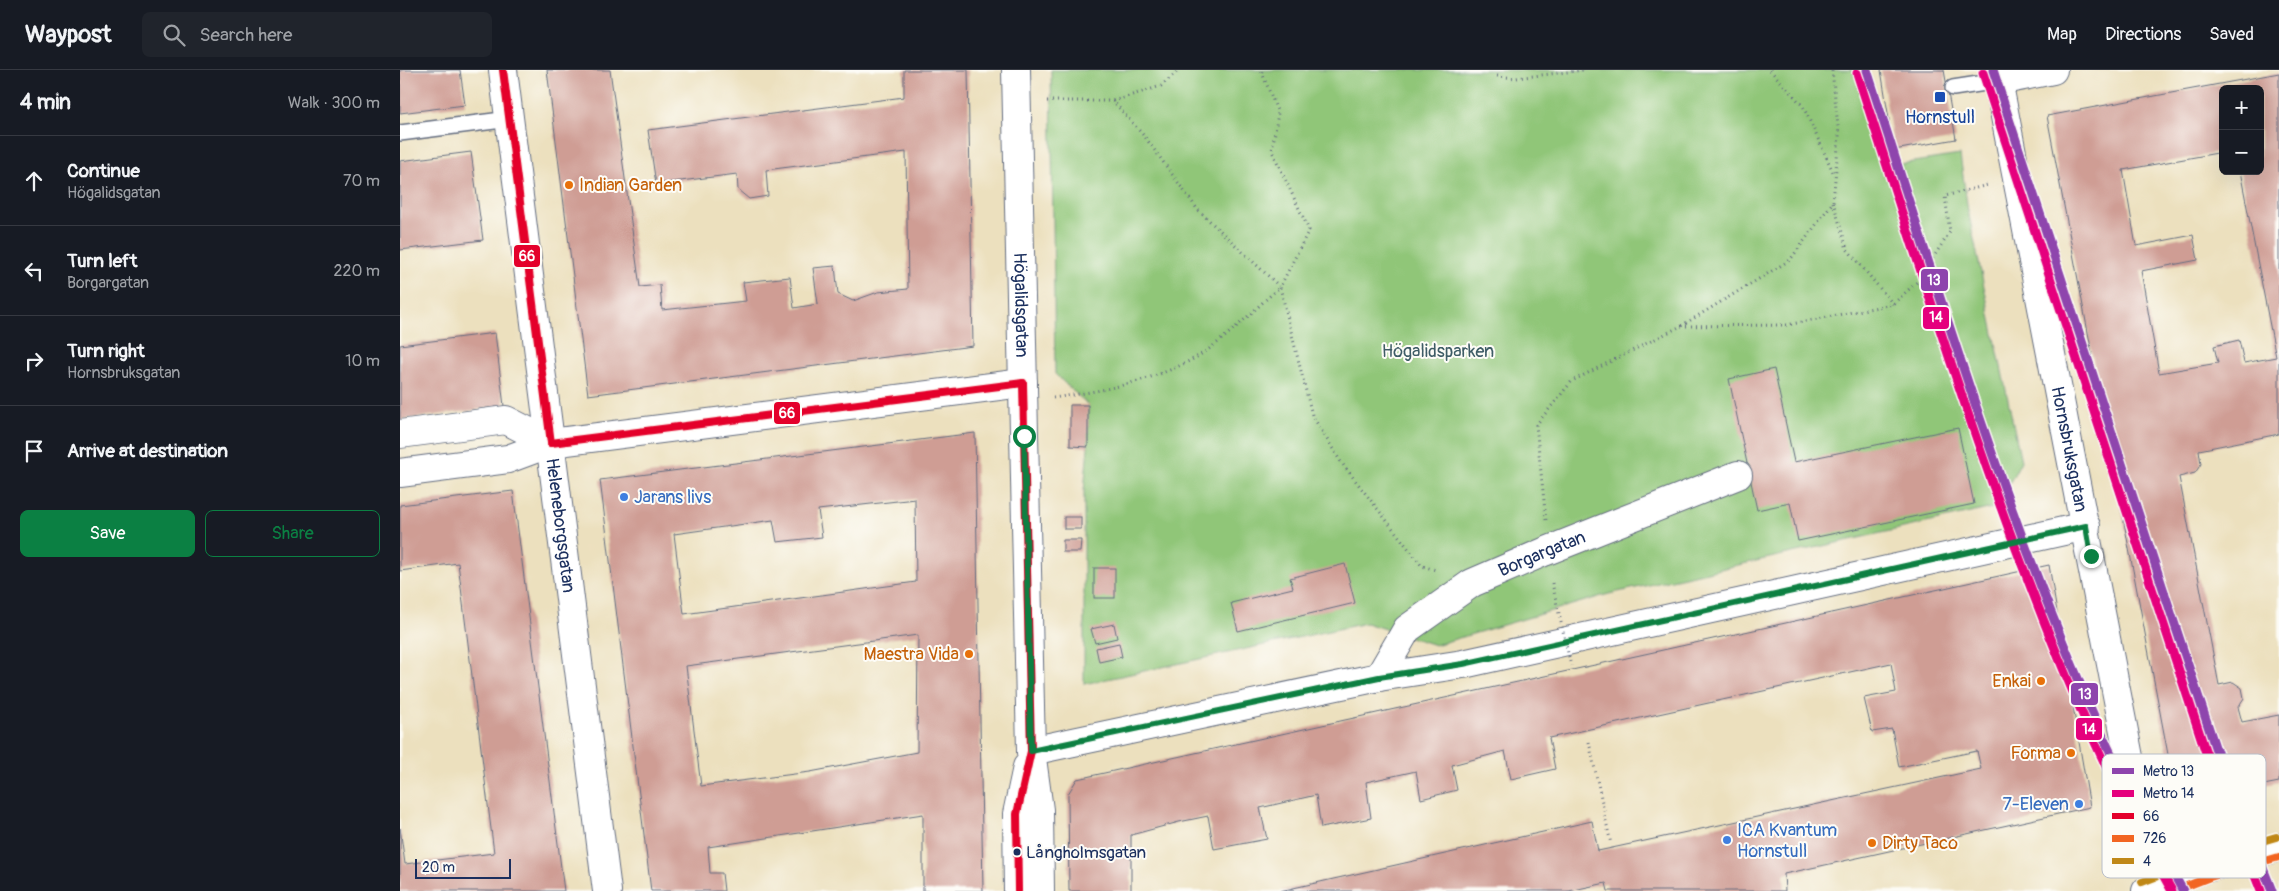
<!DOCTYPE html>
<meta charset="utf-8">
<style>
:root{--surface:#171b24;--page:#20242c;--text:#f1f3f6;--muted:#9ea1a6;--line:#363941;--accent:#0b8043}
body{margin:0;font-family:Pangolin,sans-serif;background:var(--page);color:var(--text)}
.controls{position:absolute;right:15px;top:15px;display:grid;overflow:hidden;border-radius:8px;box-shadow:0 5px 20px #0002}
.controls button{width:45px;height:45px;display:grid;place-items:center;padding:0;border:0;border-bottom:1px solid var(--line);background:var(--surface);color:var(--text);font:25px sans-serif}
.scale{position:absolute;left:15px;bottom:12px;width:96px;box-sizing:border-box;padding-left:5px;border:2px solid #1b2f5e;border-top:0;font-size:14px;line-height:18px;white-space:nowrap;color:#1b2f5e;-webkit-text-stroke:4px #fdfcf7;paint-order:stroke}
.stop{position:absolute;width:15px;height:15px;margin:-11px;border:4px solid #0b8043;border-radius:50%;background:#fff}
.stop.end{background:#0b8043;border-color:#fff;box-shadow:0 1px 5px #0008}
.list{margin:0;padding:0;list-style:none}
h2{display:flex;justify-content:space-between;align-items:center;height:65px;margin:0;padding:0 20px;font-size:21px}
h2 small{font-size:16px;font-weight:400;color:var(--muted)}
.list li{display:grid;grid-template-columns:32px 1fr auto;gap:15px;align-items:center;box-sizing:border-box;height:90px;padding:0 20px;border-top:1px solid var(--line)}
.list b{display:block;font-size:19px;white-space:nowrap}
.list p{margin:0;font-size:16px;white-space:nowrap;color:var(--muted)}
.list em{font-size:16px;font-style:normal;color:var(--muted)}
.actions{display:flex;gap:10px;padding:15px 20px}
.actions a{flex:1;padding:11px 0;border:1px solid var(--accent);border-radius:8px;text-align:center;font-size:18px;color:var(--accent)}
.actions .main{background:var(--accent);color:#fff}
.icon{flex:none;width:28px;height:28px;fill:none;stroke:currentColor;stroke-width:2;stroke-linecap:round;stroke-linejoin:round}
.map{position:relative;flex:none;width:1879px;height:821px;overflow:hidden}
header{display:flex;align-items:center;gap:30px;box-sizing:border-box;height:70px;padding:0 25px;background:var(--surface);border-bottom:1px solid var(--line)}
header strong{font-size:24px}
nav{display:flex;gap:28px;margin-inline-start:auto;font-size:18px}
.search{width:350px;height:45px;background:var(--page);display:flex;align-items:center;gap:12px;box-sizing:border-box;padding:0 18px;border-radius:8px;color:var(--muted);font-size:19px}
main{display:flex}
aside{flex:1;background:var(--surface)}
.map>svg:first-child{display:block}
</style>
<header>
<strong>Waypost</strong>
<div class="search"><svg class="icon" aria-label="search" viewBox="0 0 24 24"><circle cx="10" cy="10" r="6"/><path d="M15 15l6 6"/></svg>Search here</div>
<nav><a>Map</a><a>Directions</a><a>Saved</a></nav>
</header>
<main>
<aside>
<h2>4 min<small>Walk · 300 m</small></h2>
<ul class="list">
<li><svg class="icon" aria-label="ahead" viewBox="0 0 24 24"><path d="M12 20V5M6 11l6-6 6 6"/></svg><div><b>Continue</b><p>Högalidsgatan</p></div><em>70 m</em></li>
<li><svg class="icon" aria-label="left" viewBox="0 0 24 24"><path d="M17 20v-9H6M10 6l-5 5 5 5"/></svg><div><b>Turn left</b><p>Borgargatan</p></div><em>220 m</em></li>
<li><svg class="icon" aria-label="right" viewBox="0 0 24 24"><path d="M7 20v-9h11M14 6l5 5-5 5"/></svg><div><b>Turn right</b><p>Hornsbruksgatan</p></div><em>10 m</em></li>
<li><svg class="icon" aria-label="arrive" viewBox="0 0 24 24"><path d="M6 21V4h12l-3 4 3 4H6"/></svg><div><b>Arrive at destination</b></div></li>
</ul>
<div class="actions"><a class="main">Save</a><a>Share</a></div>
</aside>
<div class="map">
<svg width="1879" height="821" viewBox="0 0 1879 821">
<rect width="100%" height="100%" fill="#fdfcf7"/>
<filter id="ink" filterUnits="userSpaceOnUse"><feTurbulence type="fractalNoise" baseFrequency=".02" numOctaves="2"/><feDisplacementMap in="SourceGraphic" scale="10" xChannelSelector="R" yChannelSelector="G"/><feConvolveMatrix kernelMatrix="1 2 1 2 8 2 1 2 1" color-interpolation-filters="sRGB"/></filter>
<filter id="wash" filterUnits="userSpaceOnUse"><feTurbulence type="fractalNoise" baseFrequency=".0096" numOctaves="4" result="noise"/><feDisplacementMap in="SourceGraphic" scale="20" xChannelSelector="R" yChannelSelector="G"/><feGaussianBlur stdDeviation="1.12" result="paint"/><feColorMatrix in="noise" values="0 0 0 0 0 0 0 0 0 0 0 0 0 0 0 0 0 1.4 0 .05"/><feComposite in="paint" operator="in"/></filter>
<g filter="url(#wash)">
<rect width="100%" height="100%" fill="#ece0be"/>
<path fill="#90c678" stroke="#567a6b" d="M 651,0 L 1463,0 L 1480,97 L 1560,85 L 1568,141 L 1621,391 L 1597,437 L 1209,524 L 1035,575 L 966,553 L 684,614 L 684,421 L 688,377 L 688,335 L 655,304 Z"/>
<g id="blocks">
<g fill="#cf9d94" fill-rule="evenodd">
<path d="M 0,0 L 60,0 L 65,35 L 0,43 Z"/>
<path d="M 147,0 L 210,0 L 240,217 L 260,215 L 262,240 L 346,231 L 343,212 L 390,207 L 394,238 L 418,234 L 413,198 L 435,196 L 438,224 L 453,231 L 478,222 L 508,219 L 506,82 L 366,100 L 368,126 L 349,129 L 338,120 L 337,104 L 256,114 L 248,60 L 504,27 L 504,0 L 568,0 L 573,276 L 188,325 Z"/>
<path d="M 1481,0 L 1544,0 L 1556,69 L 1494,80 Z"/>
<path d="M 1879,3 L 1879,364 L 1799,380 L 1801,394 L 1795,403 L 1779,407 L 1819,615 L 1833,612 L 1842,618 L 1844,628 L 1838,637 L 1842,652 L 1879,645 L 1879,712 L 1777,732 L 1647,46 ZM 1823,19 L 1860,19 L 1860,101 L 1840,101 L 1876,287 L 1844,293 L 1839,270 L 1814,276 L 1818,293 L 1759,303 L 1741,201 L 1798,190 L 1793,165 L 1736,176 L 1723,100 L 1823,82 Z"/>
<path d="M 71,82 L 83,170 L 0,180 L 0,91 Z"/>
<path d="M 95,263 L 104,336 L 0,350 L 0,275 Z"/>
<path d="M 1374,299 L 1394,392 L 1558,358 L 1574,434 L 1398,471 L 1390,433 L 1357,440 L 1329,309 Z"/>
<path d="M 670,335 L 688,335 L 688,377 L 670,376 Z"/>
<path d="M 575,363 L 583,821 L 523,821 L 523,744 L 308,777 L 310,803 L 322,803 L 324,821 L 251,821 L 200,410 ZM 515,429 L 516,512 L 284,544 L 274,464 L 373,450 L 377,472 L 422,467 L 418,440 ZM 518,565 L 517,682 L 410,702 L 301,716 L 286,596 Z"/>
<path d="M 113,421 L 164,821 L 0,821 L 0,758 L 5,794 L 94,783 L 58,493 L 0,501 L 0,435 Z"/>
<rect x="664" y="447" width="17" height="12"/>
<path d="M 663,470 L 681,470 L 680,482 L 663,482 Z"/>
<path d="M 945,494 L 955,533 L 838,561 L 831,533 L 893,518 L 890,508 Z"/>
<path d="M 1649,495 L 1690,737 L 1384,804 L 1385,821 L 1208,821 L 1206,813 L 1169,821 L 880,821 L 1192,751 L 1198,781 L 1581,699 L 1577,681 L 1499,697 L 1492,659 L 1472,662 L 1464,628 L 1496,622 L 1491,593 L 1149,668 L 1155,699 L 1111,709 L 1105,681 L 1052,695 L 1057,720 L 1021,729 L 1016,701 L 966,712 L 971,748 L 921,758 L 916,725 L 860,738 L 867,769 L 814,779 L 808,746 L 779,752 L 731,765 L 731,821 L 669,821 L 668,724 L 677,709 Z"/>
<rect x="694" y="498" width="21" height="30"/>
<path d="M 714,554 L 717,568 L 695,573 L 691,559 Z"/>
<path d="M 719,573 L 722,587 L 699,592 L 696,578 Z"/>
</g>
</g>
</g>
<g filter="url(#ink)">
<use href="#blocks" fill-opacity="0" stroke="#646d80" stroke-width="1"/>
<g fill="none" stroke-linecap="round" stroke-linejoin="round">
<defs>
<g id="lane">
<path d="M 1553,18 L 1598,11"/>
<path d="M 0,63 L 110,49"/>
</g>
<g id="street">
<path id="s1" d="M 103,0 L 207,821"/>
<path id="s2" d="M 616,0 L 631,681 L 639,740 L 640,821"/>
<path id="s3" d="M 1596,0 L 1746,775 L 1757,817"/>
<path d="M 1598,11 L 1653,0"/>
<path d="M 0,364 L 106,350 L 151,373"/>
<path d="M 0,403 L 108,389 L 151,373 L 623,313"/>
<path id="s4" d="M 979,607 L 1007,559 L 1072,513 L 1144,482 L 1338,405"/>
<path d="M 631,681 L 979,607 L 1063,594 L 1686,456"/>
<path d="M 618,821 L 617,744 L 627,697"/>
</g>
<path id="secondary" d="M 1746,821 L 1807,798 L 1879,777"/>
</defs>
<use href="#lane" stroke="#646d80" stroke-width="18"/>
<use href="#street" stroke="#646d80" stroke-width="30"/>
<use href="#secondary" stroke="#646d80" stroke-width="30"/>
<g stroke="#646d80" stroke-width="3" stroke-dasharray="1 4" stroke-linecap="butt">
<path d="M 1370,0 L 1403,36 L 1434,104"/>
<path d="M 1097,6 L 1116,8 L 1184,0"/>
<path d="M 647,31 L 713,31 L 745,67 L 798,140 L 880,217 L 909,160 L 872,81 L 878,43 L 861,0"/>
<path d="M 713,31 L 761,16 L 779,0"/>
<path d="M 1433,132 L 1447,179 L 1493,234"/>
<path d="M 1281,256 L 1387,255 L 1493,234 L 1517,212 L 1550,162 L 1545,126 L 1588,115"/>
<path d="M 653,328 C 701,321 751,312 795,288 C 826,270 853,240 880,217 L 912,345 L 941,392 L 1022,496 L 1036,500"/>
<path d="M 1146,450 L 1136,355 L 1172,311 L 1281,256 L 1390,190 L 1433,132 L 1439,66 L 1432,0"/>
<path d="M 1189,672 L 1211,774"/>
<path d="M 1769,702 L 1779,700 L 1778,695"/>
</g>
<use href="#lane" stroke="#fff" stroke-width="15"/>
<use href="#street" stroke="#fff" stroke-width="28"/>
<use href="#secondary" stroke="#fff" stroke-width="28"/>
<path stroke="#646d80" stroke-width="3" stroke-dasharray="1 4" stroke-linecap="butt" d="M 1152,513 L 1171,596"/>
<defs>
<g id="bus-1">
<path d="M 103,0 L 151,373"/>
<path d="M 151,373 L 623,313"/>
<path d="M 618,821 L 617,744 L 631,681 L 623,313"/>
</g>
<path id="bus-2" d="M 1774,821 L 1810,807 L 1879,787"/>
<path id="bus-3" d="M 1742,812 L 1804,788 L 1876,767"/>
</defs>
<use href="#bus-1" stroke="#fdfcf7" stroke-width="11"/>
<use href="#bus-2" stroke="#fdfcf7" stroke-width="11"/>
<use href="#bus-3" stroke="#fdfcf7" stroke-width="11"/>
<use href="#bus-1" stroke="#e4002b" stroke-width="8"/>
<use href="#bus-2" stroke="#f26522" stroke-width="8"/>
<use href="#bus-3" stroke="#c08818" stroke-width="8"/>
<defs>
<g id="metro-1">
<path d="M 1467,0 C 1539,223 1606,449 1702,664 C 1726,718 1755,769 1783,821"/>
<path d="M 1593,0 L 1815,677 L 1872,821"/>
</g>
<g id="metro-2">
<path d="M 1457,3 C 1530,227 1597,453 1693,668 C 1716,720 1744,771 1772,821"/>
<path d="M 1583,3 L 1805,680 L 1861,821"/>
</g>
</defs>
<use href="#metro-1" stroke="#fdfcf7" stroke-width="12"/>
<use href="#metro-2" stroke="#fdfcf7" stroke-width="12"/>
<use href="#metro-1" stroke="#8e44ad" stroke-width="9"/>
<use href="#metro-2" stroke="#e5007d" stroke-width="9"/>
</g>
</g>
<g fill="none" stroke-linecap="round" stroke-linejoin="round" filter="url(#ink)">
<path stroke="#0b8043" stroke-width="6" d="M 624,366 L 631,681 L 979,607 L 1063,594 L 1686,456 L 1691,486"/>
</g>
<rect fill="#1a4fb4" stroke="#fdfcf7" stroke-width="2" x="1534" y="21" width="12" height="12" rx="2.5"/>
<g fill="#e8710a" stroke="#fdfcf7" stroke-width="2">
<circle cx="169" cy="115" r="5"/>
<circle cx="569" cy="584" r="5"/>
<circle cx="1641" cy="611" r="5"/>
<circle cx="1671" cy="683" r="5"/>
<circle cx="1472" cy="773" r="5"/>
</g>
<g fill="#3f7fe0" stroke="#fdfcf7" stroke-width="2">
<circle cx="224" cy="427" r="5"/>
<circle cx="1679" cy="734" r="5"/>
<circle cx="1327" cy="770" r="5"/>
</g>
<circle fill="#1b2f5e" stroke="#fdfcf7" stroke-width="2" cx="617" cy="782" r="4.5"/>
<g text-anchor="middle" stroke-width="4" stroke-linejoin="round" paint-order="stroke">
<g font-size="17" fill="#1b2f5e" stroke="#fdfcf7" text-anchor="start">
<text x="626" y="788">Långholmsgatan</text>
</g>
<g font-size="18" fill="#164399" stroke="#fdfcf7">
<text x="1540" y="53">Hornstull</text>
</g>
<g font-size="18" fill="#c56008" stroke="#fdfcf7" text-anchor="end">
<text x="179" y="121" text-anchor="start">Indian Garden</text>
<text x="559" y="590">Maestra Vida</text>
<text x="1631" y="617">Enkai</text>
<text x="1661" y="689">Forma</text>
<text x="1482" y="779" text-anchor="start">Dirty Taco</text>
</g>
<g font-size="18" fill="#1b2f5e" stroke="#fdfcf7">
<text dy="6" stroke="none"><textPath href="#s2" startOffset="235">Högalidsgatan</textPath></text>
<text dy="6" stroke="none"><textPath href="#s3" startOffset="386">Hornsbruksgatan</textPath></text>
<text dy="6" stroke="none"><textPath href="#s1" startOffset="459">Heleneborgsgatan</textPath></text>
<text dy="6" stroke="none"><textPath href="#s4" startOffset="211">Borgargatan</textPath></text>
</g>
<g font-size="18" fill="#3e5c66" stroke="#fdfcf7">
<text x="1038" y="287">Högalidsparken</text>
</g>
<g font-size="18" fill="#366cbe" stroke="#fdfcf7" text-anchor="start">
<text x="234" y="433">Jarans livs</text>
<text x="1669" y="740" text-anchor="end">7-Eleven</text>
<text x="1337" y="766">ICA Kvantum<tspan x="1337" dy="21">Hornstull</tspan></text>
</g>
</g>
<rect x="1702" y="684" width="164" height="124" rx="8" fill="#fdfcf7" stroke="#b9bec9" stroke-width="1"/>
<rect x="1712" y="698" width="22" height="6" fill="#8e44ad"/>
<rect x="1712" y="720" width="22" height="7" fill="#e5007d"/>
<rect x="1712" y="743" width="22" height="6" fill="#e4002b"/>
<rect x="1712" y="765" width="22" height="7" fill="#f26522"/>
<rect x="1712" y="788" width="22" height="6" fill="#c08818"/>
<g font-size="14" fill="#1b2f5e">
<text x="1743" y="706">Metro 13</text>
<text x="1743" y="728">Metro 14</text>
<text x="1743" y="751">66</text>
<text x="1743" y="773">726</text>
<text x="1743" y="796">4</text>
</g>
<g stroke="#fdfcf7" stroke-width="2">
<rect x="113" y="174" width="28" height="24" rx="5" fill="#e4002b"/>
<rect x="1520" y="198" width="29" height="24" rx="5" fill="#8e44ad"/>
<rect x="1522" y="236" width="28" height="24" rx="5" fill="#e5007d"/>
<rect x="373" y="331" width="28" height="24" rx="5" fill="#e4002b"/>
<rect x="1670" y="612" width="29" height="24" rx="5" fill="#8e44ad"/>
<rect x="1675" y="647" width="28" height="24" rx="5" fill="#e5007d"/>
</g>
<g font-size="14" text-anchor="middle" font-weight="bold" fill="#fff">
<text x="127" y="191">66</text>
<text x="1534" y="215">13</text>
<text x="1536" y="252">14</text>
<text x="387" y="348">66</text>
<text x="1685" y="629">13</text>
<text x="1689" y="664">14</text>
</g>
</svg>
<div class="controls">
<button>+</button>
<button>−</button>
</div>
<div class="scale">20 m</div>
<div class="stop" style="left:624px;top:366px"></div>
<div class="stop end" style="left:1691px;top:486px"></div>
</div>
</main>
